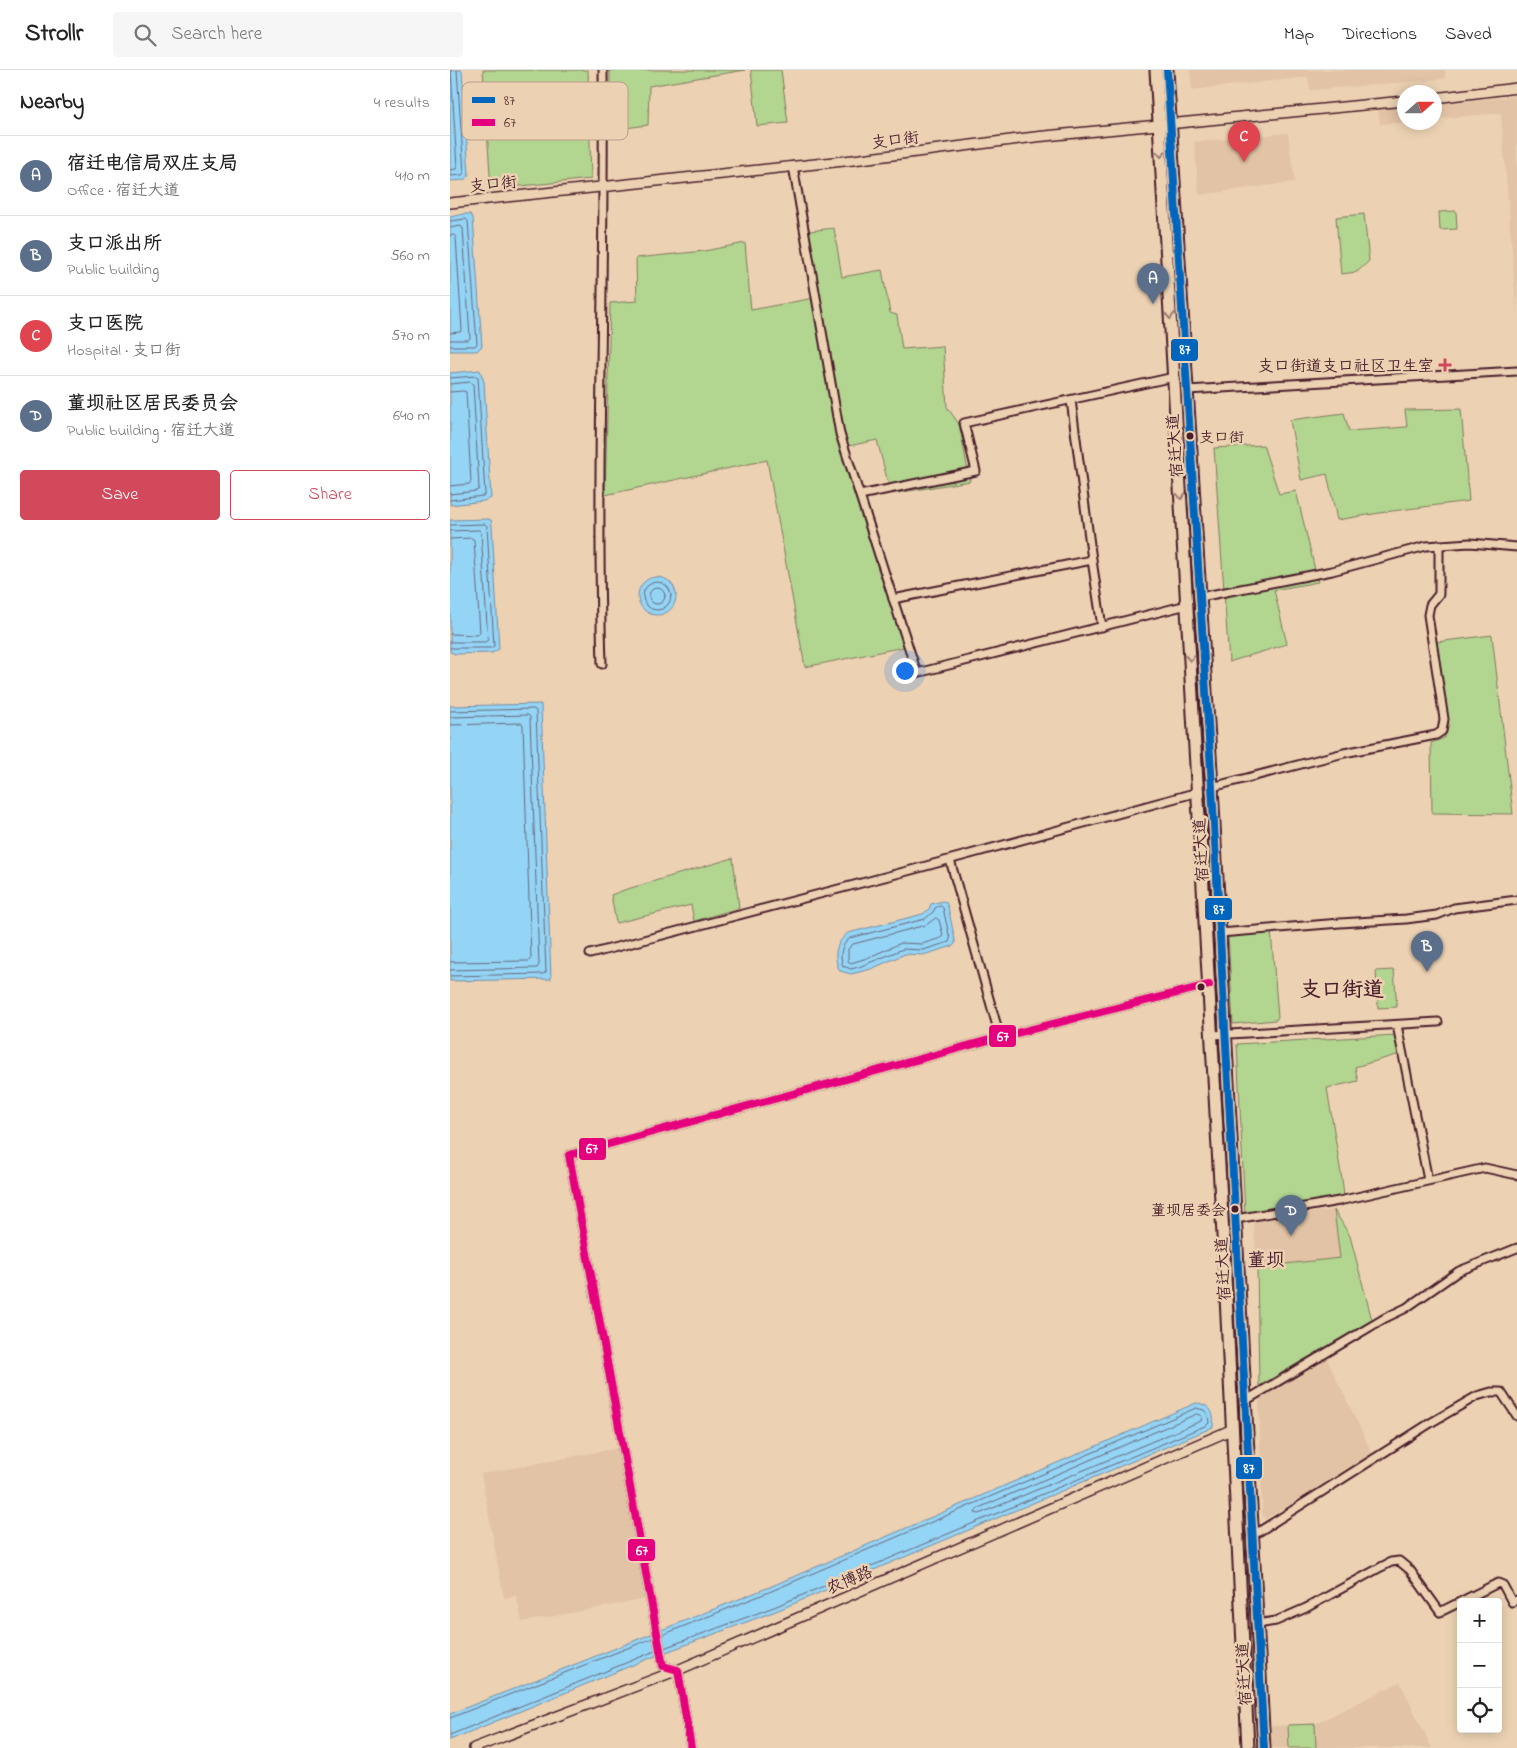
<!DOCTYPE html>
<meta charset="utf-8">
<style>
:root{--surface:#fff;--page:#f6f6f6;--text:#222;--muted:#767676;--line:#e0e0e0;--accent:#d1495b}
body{margin:0;font-family:"Indie Flower","LXGW WenKai TC",sans-serif;background:var(--page);color:var(--text)}
.controls{position:absolute;right:15px;bottom:15px;display:grid;overflow:hidden;border-radius:5px;box-shadow:0 2px 12px #0003}
.controls button{width:45px;height:45px;display:grid;place-items:center;padding:0;border:0;border-bottom:1px solid var(--line);background:var(--surface);color:var(--text);font:25px sans-serif}
.compass{position:absolute;left:947px;top:15px;width:45px;height:45px;border-radius:50%;background:var(--surface);box-shadow:0 2px 12px #0003;rotate:69deg}
.you{position:absolute;left:454px;top:600px;width:18px;height:18px;margin:-12px;border:4px solid #fff;border-radius:50%;background:#1a73e8;box-shadow:0 0 0 8px #1a73e833}
.badge{display:grid;place-items:center;width:32px;height:32px;border-radius:50%;background:var(--accent);color:#fff;font-size:16px;font-weight:700}
.pin{position:absolute;translate:-50% -41px;filter:drop-shadow(0 1px 2px #0008)}
.pin::after{content:'';position:absolute;top:26px;width:18px;height:15px;background:inherit;clip-path:polygon(0 0,100% 0,50% 100%)}
.list{margin:0;padding:0;list-style:none}
h2{display:flex;justify-content:space-between;align-items:center;height:65px;margin:0;padding:0 20px;font-size:21px}
h2 small{font-size:16px;font-weight:400;color:var(--muted)}
.list li{display:grid;grid-template-columns:32px 1fr auto;gap:15px;align-items:center;box-sizing:border-box;height:80px;padding:0 20px;border-top:1px solid var(--line)}
.list b{display:block;font-size:19px;white-space:nowrap}
.list p{margin:0;font-size:16px;white-space:nowrap;color:var(--muted)}
.list em{font-size:16px;font-style:normal;color:var(--muted)}
.actions{display:flex;gap:10px;padding:15px 20px}
.actions a{flex:1;padding:11px 0;border:1px solid var(--accent);border-radius:5px;text-align:center;font-size:18px;color:var(--accent)}
.actions .main{background:var(--accent);color:#fff}
.icon{flex:none;width:28px;height:28px;fill:none;stroke:currentColor;stroke-width:2;stroke-linecap:round;stroke-linejoin:round}
.map{position:relative;flex:none;width:1067px;height:1678px;overflow:hidden}
header{display:flex;align-items:center;gap:30px;box-sizing:border-box;height:70px;padding:0 25px;background:var(--surface);border-bottom:1px solid var(--line)}
header strong{font-size:24px}
nav{display:flex;gap:28px;margin-inline-start:auto;font-size:18px}
.search{width:350px;height:45px;background:var(--page);display:flex;align-items:center;gap:12px;box-sizing:border-box;padding:0 18px;border-radius:5px;color:var(--muted);font-size:19px}
main{display:flex}
aside{flex:1;background:var(--surface)}
.map>svg:first-child{display:block}
</style>
<header>
<strong>Strollr</strong>
<div class="search"><svg class="icon" aria-label="search" viewBox="0 0 24 24"><circle cx="10" cy="10" r="6"/><path d="M15 15l6 6"/></svg>Search here</div>
<nav><a>Map</a><a>Directions</a><a>Saved</a></nav>
</header>
<main>
<aside>
<h2>Nearby<small>4 results</small></h2>
<ul class="list">
<li><span class="badge" style="background:#5c6f8a">A</span><div><b>宿迁电信局双庄支局</b><p>Office · 宿迁大道</p></div><em>410 m</em></li>
<li><span class="badge" style="background:#5c6f8a">B</span><div><b>支口派出所</b><p>Public building</p></div><em>560 m</em></li>
<li><span class="badge" style="background:#e0444e">C</span><div><b>支口医院</b><p>Hospital · 支口街</p></div><em>570 m</em></li>
<li><span class="badge" style="background:#5c6f8a">D</span><div><b>董坝社区居民委员会</b><p>Public building · 宿迁大道</p></div><em>640 m</em></li>
</ul>
<div class="actions"><a class="main">Save</a><a>Share</a></div>
</aside>
<div class="map">
<svg width="1067" height="1678" viewBox="0 0 1067 1678">
<rect width="100%" height="100%" fill="#ecd2b3"/>
<filter id="ink" filterUnits="userSpaceOnUse"><feTurbulence type="fractalNoise" baseFrequency=".02" numOctaves="2"/><feDisplacementMap in="SourceGraphic" scale="10" xChannelSelector="R" yChannelSelector="G"/><feConvolveMatrix kernelMatrix="1 2 1 2 8 2 1 2 1" color-interpolation-filters="sRGB"/></filter>
<g filter="url(#ink)">
<g fill="#e2c3a5">
<path d="M 740,0 L 995,0 L 996,9 L 860,20 L 858,7 L 742,20 Z"/>
<path d="M 1067,26 L 1067,246 L 1051,43 L 984,49 L 985,34 Z"/>
<path d="M 954,37 L 954,52 L 930,54 L 928,39 Z"/>
<path d="M 838,63 L 845,112 L 749,125 L 744,72 Z"/>
<path d="M 884,1140 L 890,1188 L 807,1197 L 803,1149 Z"/>
<path d="M 877,1289 L 923,1385 L 815,1449 L 812,1443 L 809,1329 Z"/>
<path d="M 168,1378 L 197,1529 L 72,1552 L 66,1526 L 54,1528 L 31,1404 Z"/>
<path d="M 950,1612 L 982,1678 L 821,1678 L 819,1656 L 865,1654 Z"/>
</g>
<g fill="#b2d590" stroke="#7e7a5e">
<path d="M 33,0 L 138,0 L 141,109 L 41,119 Z"/>
<path d="M 160,0 L 295,0 L 199,16 L 198,55 L 160,60 Z"/>
<path d="M 301,0 L 331,0 L 338,53 L 307,56 Z"/>
<path d="M 1006,141 L 1007,159 L 990,160 L 989,142 Z"/>
<path d="M 914,144 L 919,191 L 907,202 L 891,204 L 886,147 Z"/>
<path d="M 384,158 L 392,207 L 432,200 L 440,243 L 447,245 L 452,279 L 493,276 L 497,337 L 509,354 L 520,411 L 441,424 L 427,370 L 389,378 L 454,577 L 355,597 L 317,390 L 155,425 L 160,233 L 187,231 L 186,188 L 254,181 L 295,173 L 301,240 L 369,227 L 359,161 Z"/>
<path d="M 1011,339 L 1019,431 L 942,441 L 887,450 L 877,404 L 851,410 L 840,350 L 894,343 L 899,361 L 957,357 L 955,340 Z"/>
<path d="M 813,375 L 829,424 L 846,421 L 868,512 L 824,520 L 837,574 L 779,592 L 764,378 Z"/>
<path d="M 1042,565 L 1063,744 L 982,743 L 981,673 L 994,668 L 999,656 L 987,572 Z"/>
<path d="M 283,788 L 289,838 L 244,851 L 241,835 L 166,853 L 161,825 L 174,820 Z"/>
<path d="M 821,861 L 828,947 L 826,950 L 783,954 L 778,865 Z"/>
<path d="M 944,900 L 947,937 L 928,938 L 926,901 Z"/>
<path d="M 946,965 L 950,984 L 905,997 L 908,1011 L 877,1018 L 893,1116 L 894,1128 L 795,1144 L 787,974 Z"/>
<path d="M 884,1140 L 900,1166 L 922,1250 L 809,1316 L 807,1197 L 890,1188 Z"/>
<path d="M 865,1654 L 866,1678 L 839,1678 L 838,1655 Z"/>
</g>
<g fill="#94d4f5" stroke="#768ca4">
<path d="M 0,0 L 12,0 L 19,104 C 18,112 8,110 0,111 Z"/>
<path d="M 13,144 L 20,144 L 23,148 L 32,276 L 27,281 L 0,281 L 0,147 Z"/>
<path d="M 30,300 L 34,312 L 41,428 L 34,431 L 0,435 L 0,303 Z"/>
<path d="M 39,449 L 41,450 L 42,456 L 49,579 L 42,583 L 5,584 L 0,582 L 0,450 Z"/>
<circle cx="207" cy="526" r="19"/>
<path d="M 91,634 L 101,909 L 0,911 L 0,636 Z"/>
<path d="M 493,831 L 496,832 L 498,837 L 505,870 L 505,874 L 503,876 L 473,885 L 455,884 L 421,899 L 401,904 L 390,901 C 382,887 386,872 398,863 L 473,844 L 479,839 L 481,834 Z"/>
<path d="M 746,1333 C 760,1334 765,1343 763,1357 L 759,1359 L 326,1541 L 195,1590 L 0,1670 L 0,1644 L 322,1516 Z"/>
</g>
<g fill="none" stroke-linecap="round" stroke-linejoin="round">
<g stroke="#68677c" stroke-width="1">
<path d="M 0,100 L 6,99 L 7,97 L 1,0"/>
<path d="M 0,106 L 12,105 L 14,103 L 7,0"/>
<path d="M 0,151 L 16,149 L 18,151 L 27,274 L 25,276 L 0,276"/>
<path d="M 0,158 L 10,156 L 13,158 L 20,268 L 18,270 L 0,270"/>
<path d="M 0,165 L 4,165 L 6,167 L 12,260 L 10,262 L 0,263"/>
<path d="M 0,308 L 26,306 L 28,307 L 35,424 L 33,426 L 0,430"/>
<path d="M 0,314 L 20,312 L 23,314 L 29,418 L 27,421 L 0,424"/>
<path d="M 0,322 L 13,321 L 16,322 L 21,412 L 19,414 L 0,416"/>
<path d="M 0,455 L 35,454 L 37,456 L 44,576 L 41,578 L 0,578"/>
<path d="M 0,461 L 29,460 L 31,462 L 38,570 L 35,572 L 0,572"/>
<path d="M 0,469 L 22,468 L 24,470 L 30,563 L 27,565 L 0,564"/>
<circle cx="207" cy="526" r="14"/>
<circle cx="207" cy="526" r="8"/>
<path d="M 0,641 L 84,639 L 86,641 L 96,902 L 93,904 L 0,906"/>
<path d="M 0,647 L 78,645 L 80,647 L 89,895 L 87,898 L 0,900"/>
<path d="M 0,655 L 71,653 L 73,655 L 81,888 L 79,891 L 0,892"/>
<path d="M 491,836 L 493,838 L 500,869 L 499,872 L 473,880 L 453,879 L 409,897 L 401,899 L 393,896 C 389,885 391,875 400,868 L 475,849 L 483,842 L 485,838 Z"/>
<path d="M 486,848 L 489,850 L 493,865 L 491,868 L 472,874 L 451,873 L 417,888 L 401,893 L 398,891 L 398,879 L 403,874 L 476,855 Z"/>
<path d="M 747,1344 L 752,1346 L 751,1351 L 529,1444 L 525,1443 L 527,1439 Z"/>
<path d="M 212,1565 L 324,1520 L 746,1338 L 754,1340 L 758,1345 L 759,1353 L 757,1355 L 324,1537 L 214,1578"/>
<path d="M 0,1648 L 203,1568"/>
<path d="M 0,1665 L 205,1581"/>
</g>
<defs>
<g id="minor">
<path d="M 343,96 L 390,364 L 467,603 L 737,535"/>
<path d="M 737,320 L 1067,301"/>
<path d="M 621,330 L 642,490"/>
<path d="M 410,425 L 526,401 L 514,353 L 724,307"/>
<path d="M 750,527 L 882,501 L 976,476 L 1020,473 L 1067,477"/>
<path d="M 443,529 L 642,490 L 652,557"/>
<path d="M 152,594 C 146,396 155,198 153,0"/>
<path d="M 762,717 L 894,683 L 986,665 L 992,661 L 994,649 L 978,545 L 980,535 L 989,524 L 989,475"/>
<path d="M 500,790 L 550,967"/>
<path d="M 770,863 L 890,853 L 956,849 L 987,845 L 1004,838 L 1067,830"/>
<path d="M 140,884 L 465,799 L 748,722"/>
<path d="M 947,955 L 978,1110"/>
<path d="M 762,965 L 988,952"/>
<path d="M 786,1149 L 889,1131 L 1035,1098 L 1067,1105"/>
<path d="M 795,1331 L 935,1248 L 956,1238 L 1009,1201 L 1067,1178"/>
<path d="M 802,1466 L 982,1352 L 1027,1326 L 1041,1322 L 1051,1322 L 1067,1346"/>
<path d="M 807,1554 L 826,1551 L 856,1538 L 931,1497 L 941,1492 L 949,1491 L 960,1500 L 990,1542 L 1048,1513 L 1053,1515 L 1062,1532 L 1067,1530"/>
<path d="M 241,1678 L 228,1600 L 213,1596 L 119,1085 L 550,967 L 759,915"/>
</g>
<g id="tertiary">
<path d="M 984,28 L 1067,18"/>
<path d="M 0,133 L 403,90 L 585,67 L 954,31"/>
<path d="M 24,1678 L 228,1600 L 783,1359"/>
</g>
<g id="primary">
<path d="M 706,0 L 773,1165 L 798,1678"/>
<path d="M 717,0 L 762,717 L 814,1678"/>
</g>
</defs>
<use href="#minor" stroke="#4a1f2b" stroke-width="11"/>
<use href="#tertiary" stroke="#4a1f2b" stroke-width="12"/>
<use href="#primary" stroke="#4a1f2b" stroke-width="15"/>
<use href="#minor" stroke="#ecd2b3" stroke-width="7"/>
<use href="#tertiary" stroke="#ecd2b3" stroke-width="9"/>
<use href="#primary" stroke="#ecd2b3" stroke-width="11"/>
<defs>
<path id="bus-1" d="M 717,0 L 762,717 L 814,1678"/>
<path id="bus-2" d="M 241,1678 L 228,1600 L 213,1596 L 119,1085 L 550,967 L 759,915"/>
</defs>
<use href="#bus-1" stroke="#ecd2b3" stroke-width="11"/>
<use href="#bus-2" stroke="#ecd2b3" stroke-width="11"/>
<use href="#bus-1" stroke="#0065bd" stroke-width="8"/>
<use href="#bus-2" stroke="#e5007d" stroke-width="8"/>
</g>
<defs><path id="oneway-chevron" d="M-2-3.5L2.5 0L-2 3.5" fill="none" stroke-width="1.6" stroke-linecap="round" stroke-linejoin="round" transform="scale(1.25)"/></defs>
<g stroke="#9b786f">
<use href="#oneway-chevron" transform="translate(711 84) rotate(87)"/>
<use href="#oneway-chevron" transform="translate(720 246) rotate(87)"/>
<use href="#oneway-chevron" transform="translate(731 426) rotate(87)"/>
<use href="#oneway-chevron" transform="translate(740 588) rotate(87)"/>
</g>
</g>
<path fill="#d1495b" stroke="#ecd2b3" stroke-width="2" d="M992.5 287.5h5v5h5v5h-5v5h-5v-5h-5v-5h5z"/>
<g fill="#4a1f2b" stroke="#ecd2b3" stroke-width="2">
<circle cx="740" cy="366" r="4.5"/>
<circle cx="751" cy="917" r="4.5"/>
<circle cx="785" cy="1139" r="4.5"/>
</g>
<g text-anchor="middle" stroke-width="5" stroke-linejoin="round" paint-order="stroke">
<g font-size="15" fill="#4a1f2b" stroke="#ecd2b3" text-anchor="start">
<text x="749" y="372">支口街</text>
<text x="776" y="1145" text-anchor="end">董坝居委会</text>
</g>
<g font-size="16" fill="#4a1f2b" stroke="#ecd2b3">
<text transform="translate(445 69) rotate(-7)" y="6">支口街</text>
<text transform="translate(43 113) rotate(-6)" y="6">支口街</text>
<text transform="translate(724 376) rotate(-94)" y="6">宿迁大道</text>
<text transform="translate(750 780) rotate(-93)" y="6">宿迁大道</text>
<text transform="translate(772 1199) rotate(-93)" y="6">宿迁大道</text>
<text transform="translate(399 1509) rotate(-23)" y="6">农博路</text>
<text transform="translate(793 1604) rotate(-93)" y="6">宿迁大道</text>
</g>
<g font-size="16" fill="#4a1f2b" stroke="#ecd2b3" text-anchor="end">
<text x="984" y="301">支口街道支口社区卫生室</text>
</g>
<g font-size="19" fill="#4a1f2b" stroke="#ecd2b3">
<text x="816" y="1196">董坝</text>
</g>
<g font-size="21" font-weight="bold" fill="#4a1f2b" stroke="#ecd2b3">
<text x="892" y="926">支口街道</text>
</g>
</g>
<rect x="12" y="12" width="166" height="58" rx="8" fill="#ecd2b3" stroke="#bb9c8a" stroke-width="1"/>
<rect x="22" y="27" width="23" height="6" fill="#0065bd"/>
<rect x="22" y="49" width="23" height="7" fill="#e5007d"/>
<g font-size="14" fill="#4a1f2b">
<text x="54" y="35">87</text>
<text x="54" y="57">67</text>
</g>
<g stroke="#ecd2b3" stroke-width="2">
<rect x="720" y="268" width="29" height="24" rx="5" fill="#0065bd"/>
<rect x="754" y="827" width="29" height="24" rx="5" fill="#0065bd"/>
<rect x="538" y="954" width="29" height="24" rx="5" fill="#e5007d"/>
<rect x="128" y="1067" width="29" height="24" rx="5" fill="#e5007d"/>
<rect x="785" y="1386" width="28" height="24" rx="5" fill="#0065bd"/>
<rect x="177" y="1468" width="29" height="24" rx="5" fill="#e5007d"/>
</g>
<g font-size="14" text-anchor="middle" font-weight="bold" fill="#fff">
<text x="735" y="284">87</text>
<text x="769" y="844">87</text>
<text x="553" y="971">67</text>
<text x="142" y="1083">67</text>
<text x="799" y="1403">87</text>
<text x="192" y="1485">67</text>
</g>
</svg>
<div class="controls">
<button>+</button>
<button>−</button>
<button><svg class="icon" aria-label="locate" viewBox="0 0 24 24"><circle cx="12" cy="12" r="6"/><path d="M12 2v4M12 18v4M2 12h4M18 12h4"/></svg></button>
</div>
<svg class="compass" viewBox="-18 -18 36 36"><path d="M0-13l5 13h-10z" fill="#e53935"/><path d="M0 13l5-13h-10z" fill="#767676"/></svg>
<div class="you"></div>
<div class="pin badge" style="left:703px;top:234px;background:#5c6f8a">A</div>
<div class="pin badge" style="left:977px;top:902px;background:#5c6f8a">B</div>
<div class="pin badge" style="left:794px;top:92px;background:#e0444e">C</div>
<div class="pin badge" style="left:841px;top:1166px;background:#5c6f8a">D</div>
</div>
</main>
